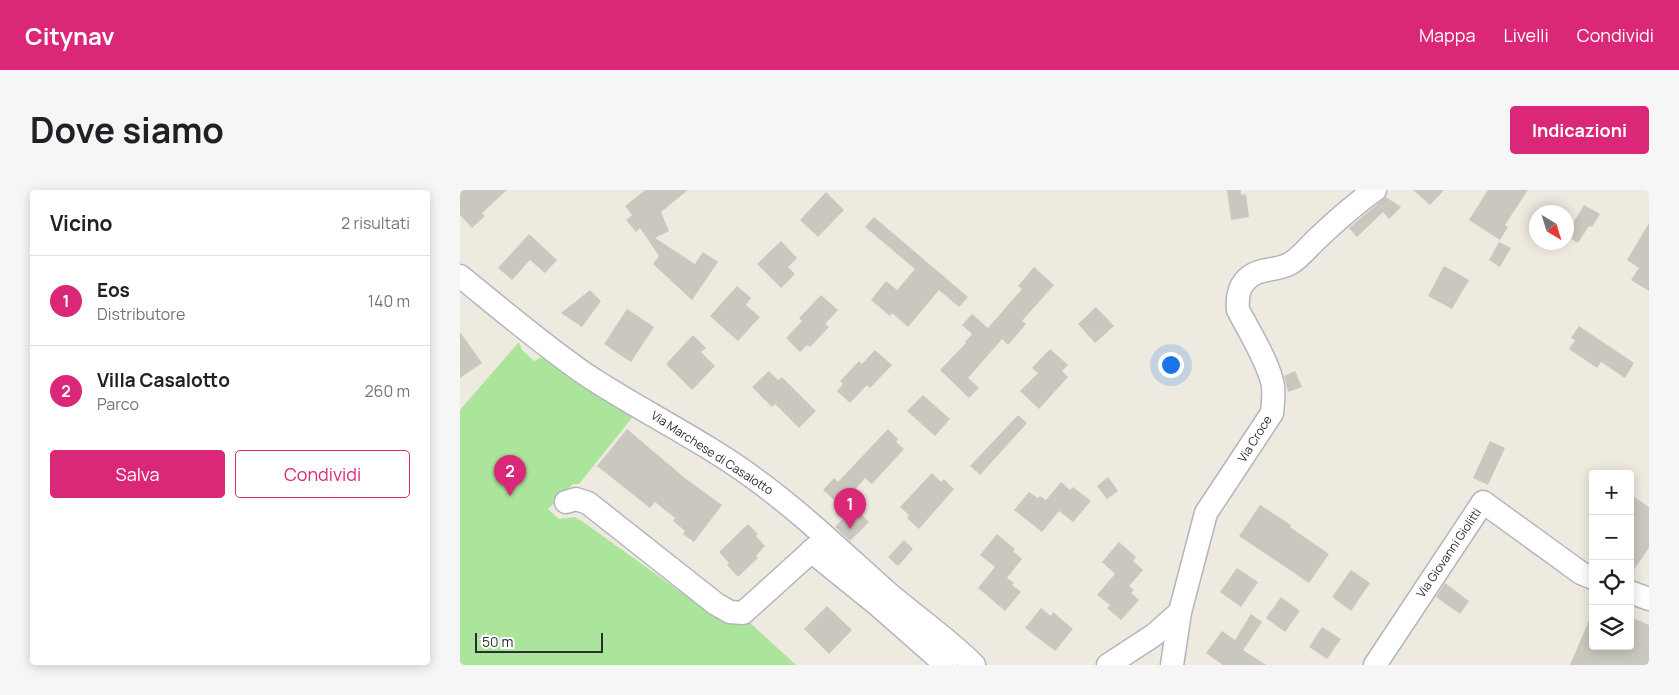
<!DOCTYPE html>
<html lang="it">
<meta charset="utf-8">
<style>
:root{--surface:#fff;--page:#f6f6f6;--text:#202124;--muted:#757577;--line:#e0e0e0;--accent:#db2777}
body{margin:0;font-family:Manrope,sans-serif;background:var(--page);color:var(--text)}
.controls{position:absolute;right:15px;bottom:15px;display:grid;overflow:hidden;border-radius:5px;box-shadow:0 2px 12px #0003}
.controls button{width:45px;height:45px;display:grid;place-items:center;padding:0;border:0;border-bottom:1px solid var(--line);background:var(--surface);color:var(--text);font:25px sans-serif}
.compass{position:absolute;left:1069px;top:15px;width:45px;height:45px;border-radius:50%;background:var(--surface);box-shadow:0 2px 12px #0003;rotate:142deg}
.scale{position:absolute;left:15px;bottom:12px;width:128px;box-sizing:border-box;padding-left:5px;border:2px solid #2d2d2d;border-top:0;font-size:14px;line-height:18px;white-space:nowrap;color:#2d2d2d;-webkit-text-stroke:4px #fff;paint-order:stroke}
.you{position:absolute;left:710px;top:174px;width:18px;height:18px;margin:-12px;border:4px solid #fff;border-radius:50%;background:#1a73e8;box-shadow:0 0 0 8px #1a73e833}
.badge{display:grid;place-items:center;width:32px;height:32px;border-radius:50%;background:var(--accent);color:#fff;font-size:16px;font-weight:700}
.pin{position:absolute;translate:-50% -41px;filter:drop-shadow(0 1px 2px #0008)}
.pin::after{content:'';position:absolute;top:26px;width:18px;height:15px;background:inherit;clip-path:polygon(0 0,100% 0,50% 100%)}
.list{margin:0;padding:0;list-style:none}
h2{display:flex;justify-content:space-between;align-items:center;height:65px;margin:0;padding:0 20px;font-size:21px}
h2 small{font-size:16px;font-weight:400;color:var(--muted)}
.list li{display:grid;grid-template-columns:32px 1fr auto;gap:15px;align-items:center;box-sizing:border-box;height:90px;padding:0 20px;border-top:1px solid var(--line)}
.list b{display:block;font-size:19px;white-space:nowrap}
.list p{margin:0;font-size:16px;white-space:nowrap;color:var(--muted)}
.list em{font-size:16px;font-style:normal;color:var(--muted)}
.actions{display:flex;gap:10px;padding:15px 20px}
.actions a{flex:1;padding:11px 0;border:1px solid var(--accent);border-radius:5px;text-align:center;font-size:18px;color:var(--accent)}
.actions .main{background:var(--accent);color:#fff}
.icon{flex:none;width:28px;height:28px;fill:none;stroke:currentColor;stroke-width:2;stroke-linecap:round;stroke-linejoin:round}
.map{position:relative;flex:none;width:1189px;height:475px;overflow:hidden;border-radius:5px}
header{display:flex;align-items:center;gap:30px;box-sizing:border-box;height:70px;padding:0 25px;background:var(--accent);color:#fff}
header strong{font-size:24px}
nav{display:flex;gap:28px;margin-inline-start:auto;font-size:18px}
.intro{display:flex;align-items:center;justify-content:space-between;box-sizing:border-box;height:120px;padding:0 30px}
h1{margin:0;font-size:35px}
.button{padding:12px 22px;border-radius:5px;background:var(--accent);color:#fff;font-size:18px;font-weight:700}
main{display:flex;gap:30px;padding:0 30px}
aside{flex:1;background:var(--surface);border-radius:5px;box-shadow:0 2px 12px #0003}
.map>svg:first-child{display:block}
</style>
<header>
<strong>Citynav</strong>
<nav><a>Mappa</a><a>Livelli</a><a>Condividi</a></nav>
</header>
<div class="intro"><h1>Dove siamo</h1><a class="button">Indicazioni</a></div>
<main>
<aside>
<h2>Vicino<small>2 risultati</small></h2>
<ul class="list">
<li><span class="badge">1</span><div><b>Eos</b><p>Distributore</p></div><em>140 m</em></li>
<li><span class="badge">2</span><div><b>Villa Casalotto</b><p>Parco</p></div><em>260 m</em></li>
</ul>
<div class="actions"><a class="main">Salva</a><a>Condividi</a></div>
</aside>
<div class="map">
<svg width="1189" height="475" viewBox="0 0 1189 475">
<rect width="100%" height="100%" fill="#eeeae0"/>
<path fill="#abe59c" d="M 59,152 L 62,160 L 74,171 L 82,167 L 175,224 L 119,294 L 113,294 L 88,319 L 99,329 L 115,327 L 126,334 L 264,433 L 288,431 L 336,475 L 0,475 L 0,220 Z"/>
<g fill="#cac8be">
<path d="M 0,0 L 47,0 L 22,23 L 25,26 L 12,38 L 0,25 Z"/>
<path d="M 185,0 L 228,0 L 201,22 L 209,41 L 195,48 L 235,74 L 243,62 L 258,72 L 232,110 L 193,74 L 199,66 L 180,38 L 176,42 L 166,30 L 172,25 L 165,16 Z"/>
<path d="M 767,0 L 781,0 L 781,5 L 786,4 L 789,27 L 771,30 Z"/>
<path d="M 953,0 L 984,0 L 970,15 Z"/>
<path d="M 1028,0 L 1068,0 L 1045,35 L 1048,37 L 1040,50 L 1009,30 Z"/>
<path d="M 366,2 L 384,20 L 358,47 L 340,30 Z"/>
<path d="M 926,7 L 941,17 L 929,29 L 923,22 L 897,47 L 889,38 Z"/>
<path d="M 1124,15 L 1140,24 L 1132,37 L 1129,36 L 1118,53 L 1106,46 L 1106,29 L 1113,33 Z"/>
<path d="M 414,27 L 508,107 L 499,117 L 479,100 L 448,137 L 432,123 L 430,126 L 411,110 L 426,91 L 437,100 L 455,79 L 405,37 Z"/>
<path d="M 1189,33 L 1189,101 L 1171,90 L 1179,78 L 1167,70 Z"/>
<path d="M 69,44 L 97,70 L 85,83 L 70,70 L 52,90 L 38,78 Z"/>
<path d="M 321,51 L 337,68 L 328,77 L 335,84 L 321,98 L 297,74 Z"/>
<path d="M 1039,52 L 1051,58 L 1040,77 L 1029,70 Z"/>
<path d="M 984,76 L 1009,90 L 992,119 L 968,106 Z"/>
<path d="M 574,77 L 594,95 L 562,131 L 566,134 L 548,155 L 542,149 L 508,188 L 519,198 L 509,208 L 480,180 L 506,153 L 505,152 L 512,144 L 502,135 L 512,124 L 528,138 L 562,99 L 558,96 Z"/>
<path d="M 277,96 L 291,108 L 286,115 L 300,127 L 278,151 L 250,126 Z"/>
<path d="M 130,100 L 141,111 L 122,137 L 101,123 Z"/>
<path d="M 361,105 L 378,120 L 365,134 L 369,137 L 350,157 L 347,155 L 340,162 L 326,148 L 342,131 L 339,128 Z"/>
<path d="M 636,117 L 654,136 L 635,153 L 618,134 Z"/>
<path d="M 167,119 L 194,137 L 171,172 L 144,154 Z"/>
<path d="M 1119,136 L 1174,173 L 1165,188 L 1141,172 L 1137,178 L 1109,159 L 1115,150 L 1111,148 Z"/>
<path d="M 0,142 L 22,173 L 0,188 Z"/>
<path d="M 233,145 L 246,158 L 241,162 L 255,176 L 232,200 L 206,174 Z"/>
<path d="M 590,159 L 608,175 L 602,181 L 608,187 L 579,219 L 560,201 L 578,183 L 572,178 Z"/>
<path d="M 415,160 L 432,175 L 410,198 L 407,195 L 390,213 L 377,201 L 383,194 L 380,191 L 399,171 L 402,174 Z"/>
<path d="M 309,181 L 318,190 L 322,187 L 356,221 L 339,238 L 315,214 L 312,217 L 292,197 Z"/>
<path d="M 835,181 L 842,197 L 828,202 L 824,186 Z"/>
<path d="M 463,205 L 490,229 L 475,246 L 447,221 Z"/>
<path d="M 558,225 L 567,233 L 520,285 L 510,276 Z"/>
<path d="M 167,239 L 226,289 L 262,315 L 234,352 L 223,344 L 225,341 L 213,331 L 215,328 L 195,312 L 190,318 L 137,276 Z"/>
<path d="M 428,239 L 438,249 L 436,252 L 444,259 L 412,294 L 405,288 L 381,316 L 363,300 L 374,288 L 378,292 Z"/>
<path d="M 1030,251 L 1045,258 L 1028,295 L 1013,288 Z"/>
<path d="M 472,283 L 481,292 L 484,289 L 494,299 L 459,339 L 447,328 L 449,325 L 440,317 Z"/>
<path d="M 648,287 L 658,301 L 647,309 L 637,296 Z"/>
<path d="M 601,292 L 610,300 L 613,297 L 631,311 L 613,332 L 599,321 L 582,342 L 554,320 L 569,302 L 578,308 L 580,306 L 586,310 Z"/>
<path d="M 1170,304 L 1189,317 L 1189,358 L 1170,385 Z"/>
<path d="M 800,315 L 831,335 L 830,337 L 869,364 L 849,393 L 779,346 Z"/>
<path d="M 394,317 L 409,332 L 390,351 L 375,337 Z"/>
<path d="M 288,334 L 298,344 L 296,346 L 305,356 L 296,366 L 298,368 L 278,387 L 267,375 L 269,373 L 259,362 Z"/>
<path d="M 537,344 L 555,359 L 553,361 L 562,369 L 547,388 L 554,393 L 552,395 L 561,402 L 545,421 L 518,398 L 535,377 L 520,365 Z"/>
<path d="M 444,350 L 453,359 L 438,376 L 428,367 Z"/>
<path d="M 659,352 L 676,367 L 673,371 L 683,380 L 669,396 L 674,400 L 671,403 L 679,410 L 661,430 L 647,418 L 650,415 L 637,405 L 655,384 L 642,372 Z"/>
<path d="M 777,378 L 798,392 L 781,417 L 760,402 Z"/>
<path d="M 891,380 L 910,393 L 891,421 L 872,407 Z"/>
<path d="M 985,393 L 1009,411 L 1000,424 L 976,407 Z"/>
<path d="M 821,407 L 840,421 L 825,442 L 806,428 Z"/>
<path d="M 367,416 L 392,440 L 369,464 L 344,439 Z"/>
<path d="M 581,418 L 591,426 L 593,422 L 613,439 L 595,461 L 565,438 Z"/>
<path d="M 1133,421 L 1133,456 L 1170,456 L 1170,427 L 1189,435 L 1189,475 L 1110,475 Z"/>
<path d="M 791,424 L 802,432 L 783,460 L 806,475 L 763,475 L 746,463 L 762,441 L 775,450 Z"/>
<path d="M 862,437 L 881,449 L 867,469 L 849,457 Z"/>
</g>
<g fill="none" stroke-linecap="round" stroke-linejoin="round">
<defs>
<g id="minor">
<path d="M 0,86 C 42,120 83,155 128,186 C 183,222 242,250 295,289 C 342,323 384,364 427,402 C 456,427 487,448 514,475"/>
<path d="M 106,312 L 116,309 L 128,313 L 256,414 L 270,422 L 283,423 L 366,348"/>
<path d="M 351,361 L 419,416 L 486,475"/>
<path d="M 1170,402 L 1189,409"/>
<path d="M 648,475 L 694,445 L 720,422"/>
<path d="M 712,475 L 720,422 L 746,323 L 812,223 C 813,214 814,205 813,196 C 810,175 788,139 778,120 C 777,109 778,99 785,91 C 798,76 817,82 831,73 C 841,67 850,55 859,47 C 877,30 895,14 915,0"/>
<path d="M 915,475 L 1023,312 L 1121,383 L 1133,388"/>
</g>
</defs>
<use href="#minor" stroke="#b3b4c0" stroke-width="25"/>
<use href="#minor" stroke="#fff" stroke-width="22"/>
</g>
<g text-anchor="middle" stroke-width="5" stroke-linejoin="round" paint-order="stroke">
<g font-size="12" fill="#2d2d2d" stroke="#fff">
<text transform="translate(795 249) rotate(-58)" y="4">Via Croce</text>
<text transform="translate(252 263) rotate(33)" y="4">Via Marchese di Casalotto</text>
<text transform="translate(989 363) rotate(-56)" y="4">Via Giovanni Giolitti</text>
</g>
</g>
</svg>
<div class="controls">
<button>+</button>
<button>−</button>
<button><svg class="icon" aria-label="locate" viewBox="0 0 24 24"><circle cx="12" cy="12" r="6"/><path d="M12 2v4M12 18v4M2 12h4M18 12h4"/></svg></button>
<button><svg class="icon" aria-label="layers" viewBox="0 0 24 24"><path d="M12 4l9 5-9 5-9-5zM3 14l9 5 9-5"/></svg></button>
</div>
<svg class="compass" viewBox="-18 -18 36 36"><path d="M0-13l5 13h-10z" fill="#e53935"/><path d="M0 13l5-13h-10z" fill="#757577"/></svg>
<div class="scale">50 m</div>
<div class="you"></div>
<div class="pin badge" style="left:390px;top:339px">1</div>
<div class="pin badge" style="left:50px;top:306px">2</div>
</div>
</main>
